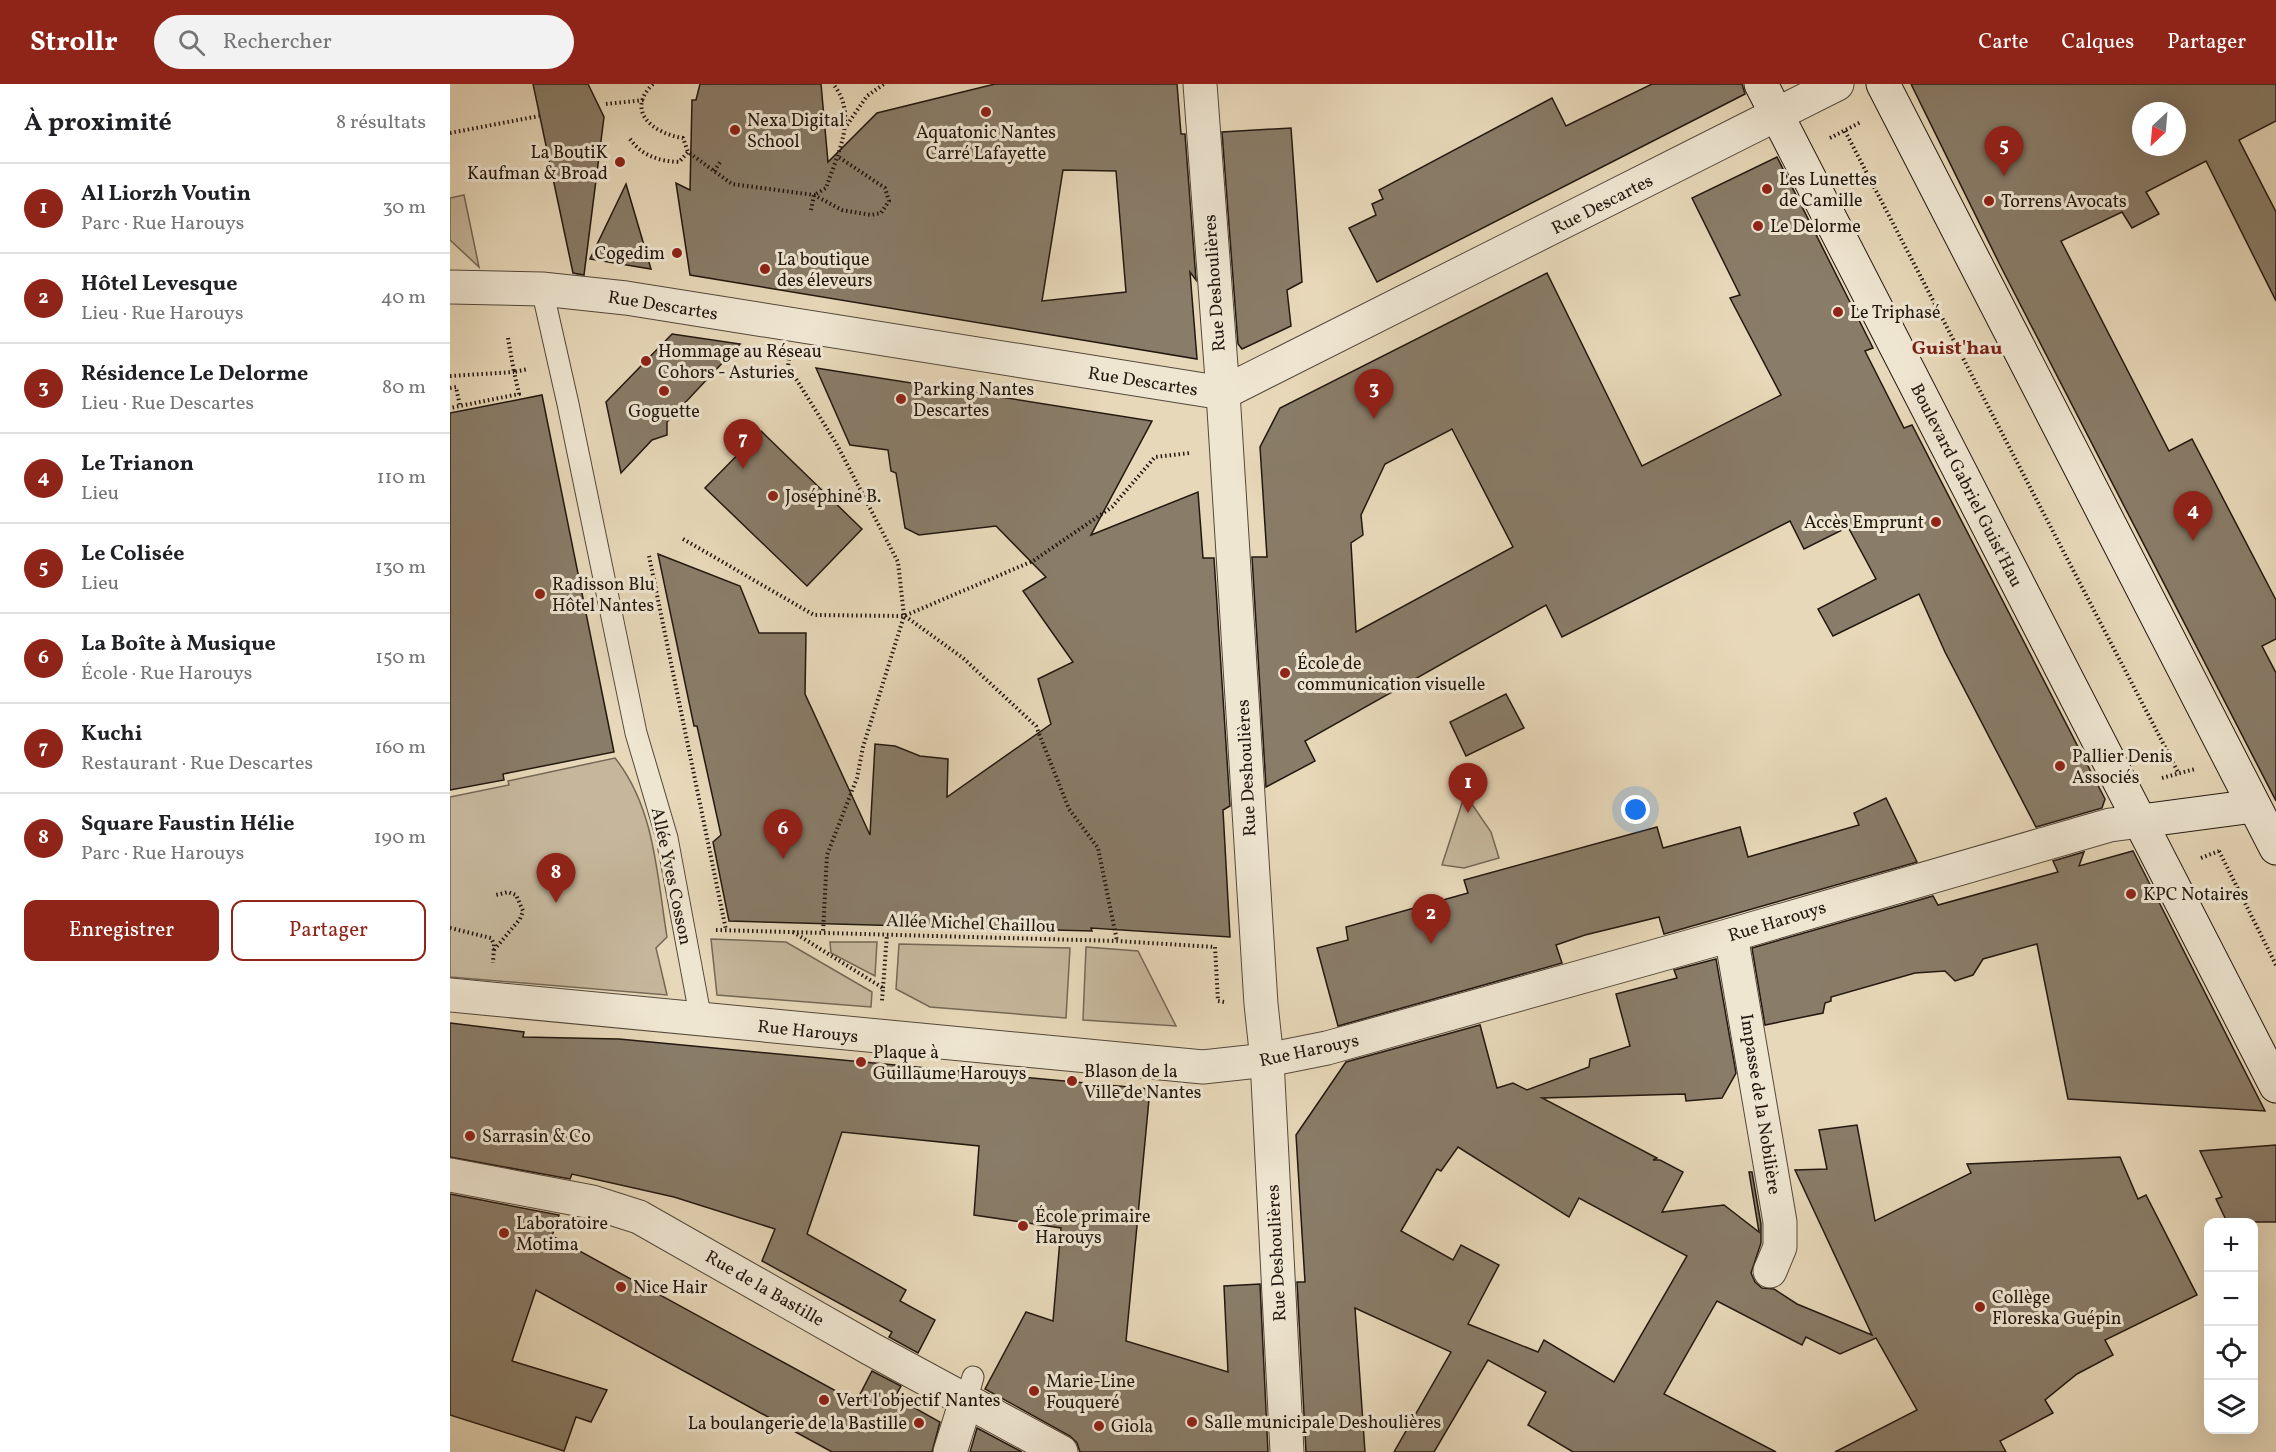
<!DOCTYPE html>
<html lang="fr">
<meta charset="utf-8">
<style>
:root{--surface:#fff;--page:#f2f2f2;--text:#202124;--muted:#757577;--line:#e0e0e0;--accent:#8f2418}
body{margin:0;font-family:Vollkorn,serif;background:var(--page);color:var(--text)}
.controls{position:absolute;right:18px;bottom:18px;display:grid;overflow:hidden;border-radius:12px;box-shadow:0 6px 24px #0002}
.controls button{width:54px;height:54px;display:grid;place-items:center;padding:0;border:0;border-bottom:2px solid var(--line);background:var(--surface);color:var(--text);font:30px sans-serif}
.compass{position:absolute;left:1682px;top:18px;width:54px;height:54px;border-radius:50%;background:var(--surface);box-shadow:0 6px 24px #0002;rotate:206deg}
.you{position:absolute;left:1186px;top:726px;width:21px;height:21px;margin:-15px;border:4px solid #fff;border-radius:50%;background:#1a73e8;box-shadow:0 0 0 9px #1a73e833}
.badge{display:grid;place-items:center;width:39px;height:39px;border-radius:50%;background:var(--accent);color:#fff;font-size:20px;font-weight:700}
.pin{position:absolute;translate:-50% -50px;filter:drop-shadow(0 2px 3px #0008)}
.pin::after{content:'';position:absolute;top:32px;width:21px;height:18px;background:inherit;clip-path:polygon(0 0,100% 0,50% 100%)}
.list{margin:0;padding:0;list-style:none}
h2{display:flex;justify-content:space-between;align-items:center;height:78px;margin:0;padding:0 24px;font-size:26px}
h2 small{font-size:20px;font-weight:400;color:var(--muted)}
.list li{display:grid;grid-template-columns:39px 1fr auto;gap:18px;align-items:center;box-sizing:border-box;height:90px;padding:0 24px;border-top:2px solid var(--line)}
.list b{display:block;font-size:22px;white-space:nowrap}
.list p{margin:0;font-size:20px;white-space:nowrap;color:var(--muted)}
.list em{font-size:20px;font-style:normal;color:var(--muted)}
.actions{display:flex;gap:12px;padding:18px 24px}
.actions a{flex:1;padding:14px 0;border:2px solid var(--accent);border-radius:12px;text-align:center;font-size:21px;color:var(--accent)}
.actions .main{background:var(--accent);color:#fff}
.icon{flex:none;width:33px;height:33px;fill:none;stroke:currentColor;stroke-width:2;stroke-linecap:round;stroke-linejoin:round}
.map{position:relative;flex:none;width:1826px;height:1368px;overflow:hidden}
header{display:flex;align-items:center;gap:36px;box-sizing:border-box;height:84px;padding:0 30px;background:var(--accent);color:#fff}
header strong{font-size:28px}
nav{display:flex;gap:33px;margin-inline-start:auto;font-size:21px}
.search{width:420px;height:54px;background:var(--page);display:flex;align-items:center;gap:15px;box-sizing:border-box;padding:0 21px;border-radius:33px;color:var(--muted);font-size:22px}
main{display:flex}
aside{flex:1;background:var(--surface)}
.map>svg:first-child{display:block}
</style>
<header>
<strong>Strollr</strong>
<div class="search"><svg class="icon" aria-label="search" viewBox="0 0 24 24"><circle cx="10" cy="10" r="6"/><path d="M15 15l6 6"/></svg>Rechercher</div>
<nav><a>Carte</a><a>Calques</a><a>Partager</a></nav>
</header>
<main>
<aside>
<h2>À proximité<small>8 résultats</small></h2>
<ul class="list">
<li><span class="badge">1</span><div><b>Al Liorzh Voutin</b><p>Parc · Rue Harouys</p></div><em>30 m</em></li>
<li><span class="badge">2</span><div><b>Hôtel Levesque</b><p>Lieu · Rue Harouys</p></div><em>40 m</em></li>
<li><span class="badge">3</span><div><b>Résidence Le Delorme</b><p>Lieu · Rue Descartes</p></div><em>80 m</em></li>
<li><span class="badge">4</span><div><b>Le Trianon</b><p>Lieu</p></div><em>110 m</em></li>
<li><span class="badge">5</span><div><b>Le Colisée</b><p>Lieu</p></div><em>130 m</em></li>
<li><span class="badge">6</span><div><b>La Boîte à Musique</b><p>École · Rue Harouys</p></div><em>150 m</em></li>
<li><span class="badge">7</span><div><b>Kuchi</b><p>Restaurant · Rue Descartes</p></div><em>160 m</em></li>
<li><span class="badge">8</span><div><b>Square Faustin Hélie</b><p>Parc · Rue Harouys</p></div><em>190 m</em></li>
</ul>
<div class="actions"><a class="main">Enregistrer</a><a>Partager</a></div>
</aside>
<div class="map">
<svg width="1826" height="1368" viewBox="0 0 1826 1368">
<rect width="100%" height="100%" fill="#e7d8b9"/>
<filter id="stains"><feTurbulence type="fractalNoise" baseFrequency=".00333" numOctaves="4"/><feColorMatrix values="0 0 0 0 .2 0 0 0 0 .09 0 0 0 0 .02 0 0 0 .5 -.17"/></filter>
<radialGradient id="worn" r=".72"><stop offset=".6" stop-color="#630" stop-opacity="0"/><stop offset="1" stop-color="#630" stop-opacity=".3"/></radialGradient>
<g fill="#c6b79c" stroke="#746856" stroke-width="1.5">
<path d="M 14,111 L 29,183 L 0,156 L 0,114 Z"/>
<path d="M 165,674 C 205,724 207,792 217,853 L 206,864 L 217,911 L 0,893 L 0,713 L 59,701 L 58,697 Z"/>
<path d="M 1015,710 L 1041,748 L 1049,774 L 1014,784 L 992,781 Z"/>
<path d="M 261,855 L 336,858 L 422,908 L 421,923 L 267,911 Z"/>
<path d="M 380,858 L 427,858 L 425,892 L 381,869 Z"/>
<path d="M 449,860 L 620,864 L 616,934 L 480,923 L 446,905 Z"/>
<path d="M 636,863 L 688,867 L 726,942 L 633,936 Z"/>
</g>
<g fill="#897c68" stroke="#231810" stroke-width="1.5" fill-rule="evenodd">
<path d="M 83,0 L 138,0 L 154,33 L 134,191 L 123,189 Z"/>
<path d="M 250,0 L 371,0 L 378,78 L 427,29 L 545,0 L 727,0 L 731,50 L 735,50 L 746,196 L 740,188 L 747,275 L 240,191 L 226,99 L 240,106 L 242,16 L 246,16 ZM 613,86 L 666,87 L 676,208 L 592,217 Z"/>
<path d="M 1202,0 L 1292,0 L 1295,10 L 927,198 L 899,144 L 926,131 L 922,120 L 933,115 L 929,106 L 1102,14 L 1116,42 Z"/>
<path d="M 1461,0 L 1826,0 L 1826,37 L 1789,56 L 1826,128 L 1826,217 L 1756,77 L 1696,108 L 1709,130 L 1682,144 L 1672,128 L 1611,157 L 1719,367 L 1742,355 L 1826,516 L 1826,555 L 1812,562 L 1826,589 L 1826,717 L 1551,183 ZM 1691,27 L 1727,27 L 1727,63 L 1691,63 Z"/>
<path d="M 841,44 L 852,198 L 837,206 L 841,242 L 792,265 L 788,260 L 772,48 Z"/>
<path d="M 1327,73 L 1423,264 L 1415,267 L 1454,344 L 1462,341 L 1655,715 L 1652,724 L 1586,743 L 1495,568 L 1469,510 L 1383,552 L 1368,525 L 1426,495 L 1398,443 L 1354,465 L 1340,437 L 1112,553 L 1096,521 L 855,657 L 865,677 L 816,703 L 802,473 L 817,473 L 810,363 L 830,324 L 1097,189 L 1192,382 L 1331,311 L 1280,214 L 1290,211 L 1242,114 ZM 1002,345 L 1063,463 L 906,548 L 901,459 L 913,451 L 911,431 L 935,380 Z"/>
<path d="M 176,100 L 201,185 L 140,175 Z"/>
<path d="M 222,250 L 290,260 L 217,338 L 217,351 L 202,356 L 171,389 L 156,318 Z"/>
<path d="M 366,284 L 702,337 L 641,451 L 748,408 L 753,474 L 764,474 L 780,722 L 773,726 L 780,853 L 641,844 L 642,847 L 279,837 L 263,758 L 271,751 L 247,642 L 244,642 L 208,470 L 290,502 L 309,549 L 356,549 L 355,610 L 420,751 L 425,660 L 445,662 L 470,672 L 498,675 L 497,713 L 601,640 L 588,595 L 623,578 L 573,507 L 596,493 L 546,442 L 469,451 L 455,444 L 446,389 L 441,387 L 438,366 L 400,361 Z"/>
<path d="M 92,311 L 164,668 L 53,690 L 54,696 L 0,706 L 0,329 Z"/>
<path d="M 311,347 L 412,445 L 357,502 L 255,404 Z"/>
<path d="M 1056,610 L 1074,644 L 1016,672 L 1000,638 Z"/>
<path d="M 1436,714 L 1467,778 L 1214,850 L 1209,833 L 1135,851 L 1106,861 L 1112,879 L 888,942 L 867,864 L 898,856 L 896,843 L 1018,809 L 1014,796 L 1207,743 L 1213,764 L 1290,743 L 1298,773 L 1409,741 L 1404,729 Z"/>
<path d="M 1683,767 L 1815,1027 L 1618,1015 L 1587,860 L 1533,875 L 1523,891 L 1505,897 L 1495,887 L 1465,889 L 1381,913 L 1381,917 L 1375,919 L 1373,929 L 1315,941 L 1302,864 L 1483,812 L 1488,821 L 1608,788 L 1603,777 L 1634,768 L 1629,782 Z"/>
<path d="M 1266,875 L 1286,989 L 1272,1014 L 1236,1017 L 1235,1010 L 1092,1014 L 1207,1074 L 1203,1076 L 1210,1076 L 1233,1088 L 1212,1128 L 1274,1121 L 1309,1148 L 1299,1088 L 1302,1088 L 1311,1140 L 1311,1159 L 1301,1189 L 1305,1198 L 1312,1204 L 1324,1205 L 1347,1220 L 1422,1251 L 1345,1086 L 1377,1085 L 1369,1046 L 1407,1041 L 1425,1137 L 1521,1089 L 1517,1080 L 1670,1073 L 1688,1115 L 1696,1111 L 1747,1211 L 1655,1256 L 1663,1271 L 1627,1290 L 1595,1316 L 1603,1329 L 1550,1357 L 1556,1368 L 1385,1368 L 1467,1326 L 1426,1254 L 1390,1270 L 1356,1253 L 1352,1261 L 1267,1217 L 1214,1310 L 1326,1368 L 1123,1368 L 1078,1341 L 1096,1308 L 1038,1276 L 984,1368 L 944,1368 L 1001,1268 L 905,1224 L 915,1368 L 856,1368 L 847,1198 L 855,1198 L 846,1051 L 896,978 L 1030,941 L 1047,1004 L 1063,999 L 1077,1006 L 1139,983 L 1140,975 L 1180,962 L 1166,910 L 1227,894 L 1224,886 ZM 1008,1063 L 1119,1133 L 1129,1114 L 1237,1172 L 1164,1298 L 1094,1256 L 1088,1268 L 1018,1240 L 1049,1181 L 1011,1161 L 1003,1176 L 951,1147 L 987,1085 L 991,1087 Z"/>
<path d="M 0,939 L 74,948 L 73,953 L 169,955 L 700,1005 L 676,1257 L 778,1288 L 774,1202 L 810,1200 L 818,1368 L 630,1368 L 627,1359 L 620,1352 L 535,1305 L 576,1228 L 603,1237 L 611,1144 L 524,1131 L 529,1062 L 392,1048 L 357,1150 L 456,1206 L 450,1217 L 485,1236 L 468,1269 L 439,1253 L 442,1248 L 312,1177 L 325,1145 L 224,1113 L 122,1090 L 120,1095 L 0,1073 Z"/>
<path d="M 1826,1061 L 1826,1138 L 1777,1138 L 1766,1115 L 1772,1113 L 1750,1067 Z"/>
<path d="M 0,1110 L 109,1131 L 102,1152 L 406,1318 L 422,1287 L 451,1302 L 445,1313 L 490,1338 L 482,1368 L 382,1368 L 86,1206 L 62,1277 L 157,1306 L 141,1338 L 126,1333 L 114,1367 L 0,1331 Z"/>
<path d="M 527,1344 L 572,1368 L 520,1368 Z"/>
</g>
<g fill="none" stroke-linecap="round" stroke-linejoin="round">
<defs>
<g id="service">
<path d="M 92,205 L 118,320 L 186,649 L 217,754 L 251,936"/>
<path d="M 516,1317 L 523,1293"/>
</g>
<g id="minor">
<path d="M 750,0 L 773,309 L 811,920 L 817,976 L 837,1368"/>
<path d="M 0,203 L 92,205 L 176,214 L 773,309 L 1387,0"/>
<path d="M 1281,851 L 1330,1138 L 1330,1163 L 1320,1187"/>
<path d="M 0,911 L 753,983 L 817,976 L 877,964 L 1281,851 L 1660,741 L 1691,737"/>
<path d="M 0,1091 L 142,1118 L 189,1133 L 421,1265 L 611,1368"/>
<path d="M 500,1368 L 516,1317"/>
</g>
<g id="secondary">
<path d="M 1311,0 L 1826,1002"/>
<path d="M 1433,0 L 1826,764"/>
<path d="M 1691,737 L 1804,722"/>
</g>
</defs>
<use href="#service" stroke="#54483a" stroke-width="23"/>
<use href="#minor" stroke="#54483a" stroke-width="35"/>
<use href="#secondary" stroke="#231810" stroke-width="35"/>
<g stroke="#231810" stroke-width="4" stroke-dasharray="1.5 3" stroke-linecap="butt">
<path d="M 203,0 C 174,28 205,50 233,54 L 238,68 L 282,100 L 364,111 L 392,126 L 421,131 L 431,129 L 439,117 L 435,104 L 387,72"/>
<path d="M 156,20 L 194,16"/>
<path d="M 397,41 L 417,12 L 434,0"/>
<path d="M 1395,47 L 1729,690"/>
<path d="M 0,49 L 89,32"/>
<path d="M 1380,54 L 1411,38"/>
<path d="M 180,55 C 192,72 209,77 229,78 L 238,68"/>
<path d="M 264,87 L 271,77"/>
<path d="M 361,126 L 364,111 L 376,104 C 387,71 409,31 383,0"/>
<path d="M 58,254 L 64,288 L 78,285"/>
<path d="M 339,275 L 338,282 L 386,359 L 448,478 L 454,532 L 413,663 L 407,694 L 377,771 L 373,849"/>
<path d="M 0,292 L 64,288 L 69,310 L 0,324"/>
<path d="M 0,304 L 6,303 L 10,322"/>
<path d="M 233,455 L 364,531 L 454,532 L 583,477 L 662,423 L 705,373 L 740,369"/>
<path d="M 199,472 L 276,846"/>
<path d="M 455,532 L 513,574 L 586,642 L 619,725 L 648,764 L 667,857"/>
<path d="M 1712,694 L 1745,685"/>
<path d="M 1769,767 L 1826,881"/>
<path d="M 1751,774 L 1769,767"/>
<path d="M 0,844 L 41,854 L 44,860 L 43,879"/>
<path d="M 266,846 L 667,857 L 765,863 L 768,917 L 774,918"/>
<path d="M 343,848 L 433,904 L 432,917"/>
<path d="M 44,866 L 70,835 L 73,827 L 66,811 L 58,808 L 46,811"/>
<path d="M 433,904 L 437,850"/>
</g>
<use href="#service" stroke="#efe6d2" stroke-width="21"/>
<use href="#minor" stroke="#efe6d2" stroke-width="33"/>
<use href="#secondary" stroke="#efe6d2" stroke-width="33"/>
</g>
<g fill="#8f2418" stroke="#efe6d2" stroke-width="2">
<circle cx="536" cy="28" r="6"/>
<circle cx="285" cy="46" r="6"/>
<circle cx="170" cy="78" r="6"/>
<circle cx="1317" cy="105" r="6"/>
<circle cx="1539" cy="117" r="6"/>
<circle cx="1308" cy="142" r="6"/>
<circle cx="227" cy="169" r="6"/>
<circle cx="315" cy="185" r="6"/>
<circle cx="1388" cy="228" r="6"/>
<circle cx="196" cy="277" r="6"/>
<circle cx="214" cy="307" r="6"/>
<circle cx="451" cy="315" r="6"/>
<circle cx="323" cy="412" r="6"/>
<circle cx="1486" cy="438" r="6"/>
<circle cx="90" cy="510" r="6"/>
<circle cx="835" cy="589" r="6"/>
<circle cx="1610" cy="682" r="6"/>
<circle cx="1681" cy="810" r="6"/>
<circle cx="411" cy="978" r="6"/>
<circle cx="622" cy="997" r="6"/>
<circle cx="20" cy="1052" r="6"/>
<circle cx="573" cy="1142" r="6"/>
<circle cx="54" cy="1149" r="6"/>
<circle cx="171" cy="1203" r="6"/>
<circle cx="1530" cy="1223" r="6"/>
<circle cx="584" cy="1307" r="6"/>
<circle cx="374" cy="1316" r="6"/>
<circle cx="742" cy="1338" r="6"/>
<circle cx="469" cy="1339" r="6"/>
<circle cx="649" cy="1342" r="6"/>
</g>
<g text-anchor="middle" stroke-width="6" stroke-linejoin="round" paint-order="stroke">
<g font-size="18" fill="#231810" stroke="#efe6d2" text-anchor="start">
<text x="297" y="42">Nexa Digital<tspan x="297" dy="21">School</tspan></text>
<text x="536" y="54" text-anchor="middle">Aquatonic Nantes<tspan x="536" dy="21">Carré Lafayette</tspan></text>
<text x="158" y="74" text-anchor="end">La BoutiK<tspan x="158" dy="21">Kaufman &amp; Broad</tspan></text>
<text x="1329" y="101">Les Lunettes<tspan x="1329" dy="21">de Camille</tspan></text>
<text x="1551" y="123">Torrens Avocats</text>
<text x="1320" y="148">Le Delorme</text>
<text x="215" y="175" text-anchor="end">Cogedim</text>
<text x="327" y="181">La boutique<tspan x="327" dy="21">des éleveurs</tspan></text>
<text x="1400" y="234">Le Triphasé</text>
<text x="208" y="273">Hommage au Réseau<tspan x="208" dy="21">Cohors - Asturies</tspan></text>
<text x="463" y="311">Parking Nantes<tspan x="463" dy="21">Descartes</tspan></text>
<text x="214" y="333" text-anchor="middle">Goguette</text>
<text x="335" y="418">Joséphine B.</text>
<text x="1474" y="444" text-anchor="end">Accès Emprunt</text>
<text x="102" y="506">Radisson Blu<tspan x="102" dy="21">Hôtel Nantes</tspan></text>
<text x="847" y="585">École de<tspan x="847" dy="21">communication visuelle</tspan></text>
<text x="1622" y="678">Pallier Denis<tspan x="1622" dy="21">Associés</tspan></text>
<text x="1693" y="816">KPC Notaires</text>
<text x="423" y="974">Plaque à<tspan x="423" dy="21">Guillaume Harouys</tspan></text>
<text x="634" y="993">Blason de la<tspan x="634" dy="21">Ville de Nantes</tspan></text>
<text x="32" y="1058">Sarrasin &amp; Co</text>
<text x="585" y="1138">École primaire<tspan x="585" dy="21">Harouys</tspan></text>
<text x="66" y="1145">Laboratoire<tspan x="66" dy="21">Motima</tspan></text>
<text x="183" y="1209">Nice Hair</text>
<text x="1542" y="1219">Collège<tspan x="1542" dy="21">Floreska Guépin</tspan></text>
<text x="596" y="1303">Marie-Line<tspan x="596" dy="21">Fouqueré</tspan></text>
<text x="386" y="1322">Vert l'objectif Nantes</text>
<text x="754" y="1344">Salle municipale Deshoulières</text>
<text x="457" y="1345" text-anchor="end">La boulangerie de la Bastille</text>
<text x="661" y="1348">Giola</text>
</g>
<g font-size="18" fill="#231810" stroke="#efe6d2">
<text transform="translate(1152 120) rotate(-27)" y="6">Rue Descartes</text>
<text transform="translate(764 199) rotate(-94)" y="6">Rue Deshoulières</text>
<text transform="translate(213 221) rotate(9)" y="6">Rue Descartes</text>
<text transform="translate(693 297) rotate(9)" y="6">Rue Descartes</text>
<text transform="translate(1517 401) rotate(63)" y="6">Boulevard Gabriel Guist'Hau</text>
<text transform="translate(796 684) rotate(-93)" y="6">Rue Deshoulières</text>
<text transform="translate(222 792) rotate(78)" y="6">Allée Yves Cosson</text>
<text transform="translate(1327 837) rotate(-17)" y="6">Rue Harouys</text>
<text transform="translate(521 839) rotate(2)" y="6">Allée Michel Chaillou</text>
<text transform="translate(358 947) rotate(6)" y="6">Rue Harouys</text>
<text transform="translate(859 966) rotate(-12)" y="6">Rue Harouys</text>
<text transform="translate(1311 1020) rotate(81)" y="6">Impasse de la Nobilière</text>
<text transform="translate(826 1169) rotate(-93)" y="6">Rue Deshoulières</text>
<text transform="translate(315 1204) rotate(30)" y="6">Rue de la Bastille</text>
</g>
<g font-size="20" font-weight="bold" fill="#7a1f14" stroke="#efe6d2">
<text x="1507" y="270">Guist'hau</text>
</g>
</g>
<rect width="100%" height="100%" filter="url(#stains)"/>
<rect width="100%" height="100%" fill="url(#worn)"/>
</svg>
<div class="controls">
<button>+</button>
<button>−</button>
<button><svg class="icon" aria-label="locate" viewBox="0 0 24 24"><circle cx="12" cy="12" r="6"/><path d="M12 2v4M12 18v4M2 12h4M18 12h4"/></svg></button>
<button><svg class="icon" aria-label="layers" viewBox="0 0 24 24"><path d="M12 4l9 5-9 5-9-5zM3 14l9 5 9-5"/></svg></button>
</div>
<svg class="compass" viewBox="-18 -18 36 36"><path d="M0-13l5 13h-10z" fill="#e53935"/><path d="M0 13l5-13h-10z" fill="#757577"/></svg>
<div class="you"></div>
<div class="pin badge" style="left:1018px;top:729px">1</div>
<div class="pin badge" style="left:981px;top:860px">2</div>
<div class="pin badge" style="left:924px;top:335px">3</div>
<div class="pin badge" style="left:1743px;top:457px">4</div>
<div class="pin badge" style="left:1554px;top:92px">5</div>
<div class="pin badge" style="left:333px;top:775px">6</div>
<div class="pin badge" style="left:293px;top:385px">7</div>
<div class="pin badge" style="left:106px;top:819px">8</div>
</div>
</main>
